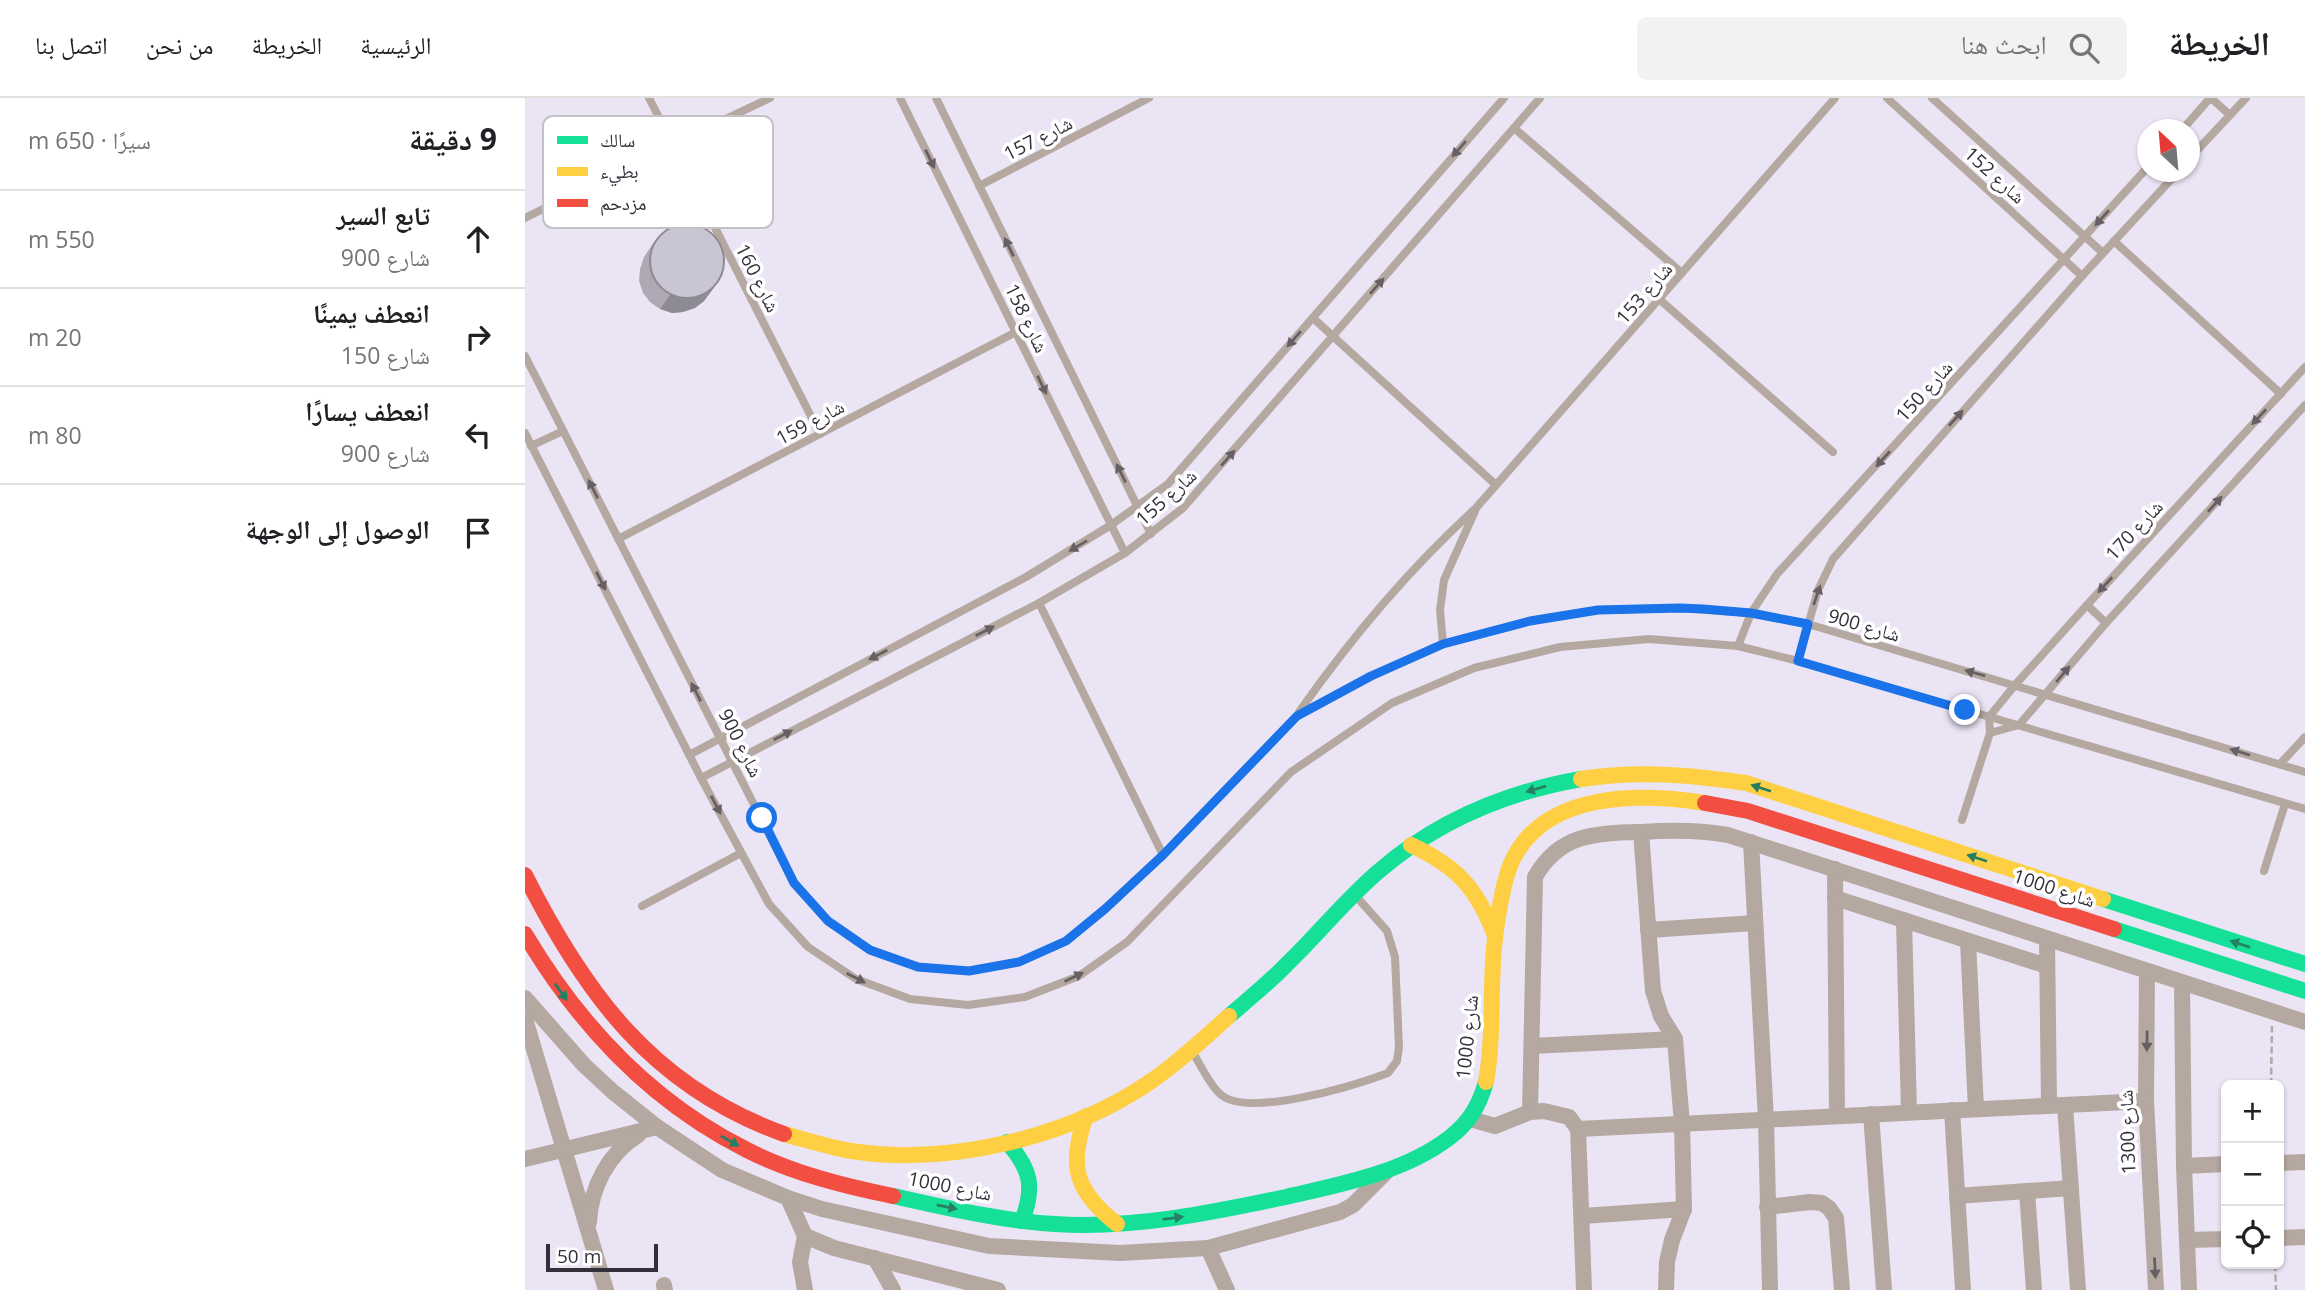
<!DOCTYPE html>
<html lang="ar">
<meta charset="utf-8">
<style>
:root{--surface:#fff;--page:#f2f2f2;--text:#202124;--muted:#757577;--line:#e0e0e0}
body{margin:0;font-family:"Open Sans","Noto Naskh Arabic",sans-serif;background:var(--page);color:var(--text);direction:rtl}
.controls{position:absolute;right:21px;bottom:21px;display:grid;overflow:hidden;border-radius:10px;box-shadow:0 2px 5px #0004}
.controls button{width:63px;height:63px;display:grid;place-items:center;padding:0;border:0;border-bottom:2px solid var(--line);background:var(--surface);color:var(--text);font:35px sans-serif}
.compass{position:absolute;left:1612px;top:21px;width:63px;height:63px;border-radius:50%;background:var(--surface);box-shadow:0 2px 5px #0004;rotate:334deg}
.scale{position:absolute;left:21px;bottom:18px;width:112px;box-sizing:border-box;padding-left:7px;border:4px solid #332f3a;border-top:0;font-size:19px;line-height:24px;white-space:nowrap;color:#332f3a;-webkit-text-stroke:5px #fff;paint-order:stroke}
.stop{position:absolute;width:21px;height:21px;margin:-16px;border:5px solid #1a73e8;border-radius:50%;background:#fff}
.stop.end{background:#1a73e8;border-color:#fff;box-shadow:0 2px 7px #0008}
.list{margin:0;padding:0;list-style:none}
h2{display:flex;justify-content:space-between;align-items:center;height:91px;margin:0;padding:0 28px;font-size:30px}
h2 small{font-size:23px;font-weight:400;color:var(--muted)}
.list li{display:grid;grid-template-columns:46px 1fr auto;gap:21px;align-items:center;box-sizing:border-box;height:98px;padding:0 28px;border-top:2px solid var(--line)}
.list b{display:block;font-size:26px;white-space:nowrap}
.list p{margin:0;font-size:23px;white-space:nowrap;color:var(--muted)}
.list em{font-size:23px;font-style:normal;color:var(--muted)}
.icon{flex:none;width:38px;height:38px;fill:none;stroke:currentColor;stroke-width:2;stroke-linecap:round;stroke-linejoin:round}
.map{position:relative;flex:none;width:1780px;height:1192px;overflow:hidden;direction:ltr}
header{display:flex;align-items:center;gap:42px;box-sizing:border-box;height:98px;padding:0 35px;background:var(--surface);border-bottom:2px solid var(--line)}
header strong{font-size:33px}
nav{display:flex;gap:38px;margin-inline-start:auto;font-size:24px}
.search{width:490px;height:63px;background:var(--page);display:flex;align-items:center;gap:18px;box-sizing:border-box;padding:0 24px;border-radius:10px;color:var(--muted);font-size:26px}
main{display:flex}
aside{flex:1;background:var(--surface)}
.map>svg:first-child{display:block}
</style>
<header>
<strong>الخريطة</strong>
<div class="search"><svg class="icon" aria-label="search" viewBox="0 0 24 24"><circle cx="10" cy="10" r="6"/><path d="M15 15l6 6"/></svg>ابحث هنا</div>
<nav><a>الرئيسية</a><a>الخريطة</a><a>من نحن</a><a>اتصل بنا</a></nav>
</header>
<main>
<div class="map">
<svg width="1780" height="1192" viewBox="0 0 1780 1192">
<rect width="100%" height="100%" fill="#eae4f5"/>
<g fill="none" stroke-linecap="round" stroke-linejoin="round">
<g stroke="#b2a8a5" stroke-width="2.5" stroke-dasharray="7 3.5" stroke-linecap="butt">
<path d="M 1746,987 L 1747,928"/>
<path d="M 1750,1166 L 1751,1192"/>
</g>
<g stroke="#b4a8a0" stroke-width="8">
<path d="M 124,0 L 295,336"/>
<path d="M 375,0 L 600,455"/>
<path d="M 411,0 L 626,436"/>
<path d="M 1362,0 L 1557,178"/>
<path d="M 1407,0 L 1578,155"/>
<path d="M 1686,0 L 1705,17"/>
<path d="M 989,30 L 1157,175"/>
<path d="M 1657,32 L 1685,0"/>
<path d="M 1664,61 L 1721,0"/>
<path d="M 454,88 L 624,0"/>
<path d="M 0,120 L 148,46 L 245,0"/>
<path d="M 1589,143 L 1756,296"/>
<path d="M 1134,201 L 1308,354"/>
<path d="M 788,220 L 971,387"/>
<path d="M 0,258 L 269,785 L 303,823 L 345,852 L 393,869 L 444,873 L 494,864 L 541,843 L 580,811 L 638,757 L 772,618 L 847,578 L 918,546 L 1005,523 L 1073,512 L 1155,510 L 1226,515 L 1283,526 L 1780,674"/>
<path d="M 0,335 L 176,680 L 244,806 L 283,849 L 331,881 L 385,901 L 443,907 L 500,899 L 554,878 L 602,844 L 766,674 L 867,605 L 949,570 L 1035,549 L 1124,541 L 1213,548 L 1273,563 L 1780,711"/>
<path d="M 6,348 L 38,333"/>
<path d="M 93,441 L 491,234"/>
<path d="M 514,505 L 638,757"/>
<path d="M 1562,507 L 1581,525"/>
<path d="M 918,546 L 915,512 L 919,482 L 950,413"/>
<path d="M 1213,548 L 1226,515 L 1252,476 L 1622,70"/>
<path d="M 1273,563 L 1293,492 L 1308,461 L 1557,178 L 1653,74"/>
<path d="M 774,614 C 826,540 884,471 951,410 L 1310,0"/>
<path d="M 1465,635 L 1494,627 L 1581,525 L 1780,307"/>
<path d="M 164,657 L 501,479 L 586,427 L 643,386 L 979,0"/>
<path d="M 1755,666 L 1780,639"/>
<path d="M 176,680 L 514,505 L 600,455 L 658,410 L 1015,0"/>
<path d="M 1437,722 L 1465,635 L 1464,619 L 1490,587 L 1562,507 L 1780,269"/>
<path d="M 1739,773 L 1760,706"/>
<path d="M 117,808 L 216,755"/>
<path d="M 667,953 C 675,966 683,984 694,995 C 720,1022 831,987 863,975 L 872,963 L 874,949 L 870,859 L 862,833 L 830,797"/>
</g>
<g stroke="#b4a8a0" stroke-width="16">
<path d="M 1116,734 L 1128,893 L 1136,918 L 1150,941 L 1157,1026 L 1159,1111 L 1147,1142 L 1142,1164 L 1141,1192"/>
<path d="M 1226,744 L 1241,1022 L 1245,1192"/>
<path d="M 1310,771 L 1312,1018"/>
<path d="M 1310,800 L 1522,868"/>
<path d="M 1379,822 L 1384,1014"/>
<path d="M 1123,832 L 1230,825"/>
<path d="M 1522,842 L 1524,1007"/>
<path d="M 1443,843 L 1451,1011"/>
<path d="M 1622,874 L 1621,1003 L 1631,1192"/>
<path d="M 1657,886 L 1659,1068 L 1664,1192"/>
<path d="M 0,900 L 59,967 L 87,993 L 132,1029 L 197,1072 L 263,1100 L 280,1138 L 275,1164 L 280,1192"/>
<path d="M 0,921 L 81,1192"/>
<path d="M 1007,948 L 1150,941"/>
<path d="M 1540,1007 L 1553,1192"/>
<path d="M 1427,1012 L 1438,1192"/>
<path d="M 1005,1014 L 1010,779 C 1035,735 1072,735 1117,734 C 1146,732 1174,732 1203,737 L 1780,924"/>
<path d="M 1346,1016 L 1359,1192"/>
<path d="M 945,1021 L 970,1028 L 1005,1014 L 1019,1013 L 1044,1019 L 1053,1031 L 1059,1192"/>
<path d="M 1053,1031 L 1621,1003"/>
<path d="M 0,1061 L 132,1029"/>
<path d="M 1754,1065 L 1780,1064"/>
<path d="M 1659,1068 L 1701,1066"/>
<path d="M 1502,1093 L 1509,1192"/>
<path d="M 1432,1098 L 1546,1090"/>
<path d="M 263,1100 L 297,1111 L 464,1148 L 595,1155 L 683,1150 L 815,1114 L 828,1107 L 861,1074"/>
<path d="M 1242,1109 L 1285,1104 L 1297,1105 L 1304,1110 L 1311,1120 L 1317,1192"/>
<path d="M 1057,1118 L 1159,1111"/>
<path d="M 64,1124 C 66,1089 83,1056 113,1037"/>
<path d="M 280,1138 L 309,1150 L 473,1192"/>
<path d="M 1754,1140 L 1780,1139"/>
<path d="M 1663,1142 L 1701,1141"/>
<path d="M 683,1150 L 702,1192"/>
<path d="M 350,1160 L 368,1192"/>
<path d="M 139,1187 L 140,1192"/>
</g>
<g stroke="#16e098" stroke-width="16">
<path d="M 1578,801 L 1780,866"/>
<path d="M 1589,831 L 1780,893"/>
<path d="M 704,918 C 725,900 746,883 764,864 C 795,834 822,800 854,773 C 912,723 982,694 1056,681"/>
<path d="M 482,1044 C 506,1071 510,1089 497,1123"/>
<path d="M 368,1098 C 422,1110 476,1123 530,1126 C 608,1131 685,1115 761,1099 C 816,1086 878,1075 924,1040 C 944,1025 954,1008 961,984"/>
</g>
<g stroke="#ffcf43" stroke-width="16">
<path d="M 1056,681 C 1112,672 1166,677 1221,685 L 1578,801"/>
<path d="M 886,747 C 931,768 951,789 969,835"/>
<path d="M 961,984 C 969,939 965,895 969,850 C 971,827 978,781 988,761 C 1022,693 1116,695 1180,705"/>
<path d="M 561,1018 C 543,1068 550,1093 592,1126"/>
<path d="M 259,1036 C 281,1042 304,1049 326,1053 C 423,1068 541,1040 622,986 C 652,966 678,941 704,918"/>
</g>
<g stroke="#f24e42" stroke-width="16">
<path d="M 1180,705 L 1223,713 L 1589,831"/>
<path d="M 0,777 C 60,896 128,989 259,1036"/>
<path d="M 0,836 C 54,927 126,1004 222,1052 C 267,1075 319,1088 368,1098"/>
</g>
</g>
<path fill="#aea9b5" d="M 129,144 L 190,188 L 179,203 L 170,210 L 158,214 L 147,215 L 135,211 L 125,204 L 118,195 L 114,183 L 115,171 L 119,159 Z"/>
<path fill="#8d8a93" d="M 190,188 L 179,203 L 170,210 L 158,214 L 147,215 L 135,211 L 145,197 Z"/>
<circle fill="#cac5d2" stroke="#8d8a93" stroke-width="2" cx="162" cy="163" r="37"/>
<defs><path id="oneway-solid" d="M-6-.8H1V-3.2L6.5 0L1 3.2V.8H-6Z" transform="scale(1.75)"/></defs>
<g fill="#675f63">
<use href="#oneway-solid" transform="translate(934 51) rotate(131)"/>
<use href="#oneway-solid" transform="translate(405 61) rotate(64)"/>
<use href="#oneway-solid" transform="translate(1577 120) rotate(132)"/>
<use href="#oneway-solid" transform="translate(484 149) rotate(-116)"/>
<use href="#oneway-solid" transform="translate(852 188) rotate(-49)"/>
<use href="#oneway-solid" transform="translate(769 241) rotate(131)"/>
<use href="#oneway-solid" transform="translate(517 287) rotate(64)"/>
<use href="#oneway-solid" transform="translate(1734 319) rotate(133)"/>
<use href="#oneway-solid" transform="translate(1431 320) rotate(-48)"/>
<use href="#oneway-solid" transform="translate(703 360) rotate(-49)"/>
<use href="#oneway-solid" transform="translate(1358 361) rotate(132)"/>
<use href="#oneway-solid" transform="translate(596 375) rotate(-116)"/>
<use href="#oneway-solid" transform="translate(68 391) rotate(-117)"/>
<use href="#oneway-solid" transform="translate(1690 406) rotate(-48)"/>
<use href="#oneway-solid" transform="translate(553 448) rotate(149)"/>
<use href="#oneway-solid" transform="translate(76 483) rotate(63)"/>
<use href="#oneway-solid" transform="translate(1580 487) rotate(133)"/>
<use href="#oneway-solid" transform="translate(1292 497) rotate(-71)"/>
<use href="#oneway-solid" transform="translate(460 533) rotate(-27)"/>
<use href="#oneway-solid" transform="translate(353 557) rotate(152)"/>
<use href="#oneway-solid" transform="translate(1450 575) rotate(-164)"/>
<use href="#oneway-solid" transform="translate(1538 576) rotate(-50)"/>
<use href="#oneway-solid" transform="translate(171 594) rotate(-117)"/>
<use href="#oneway-solid" transform="translate(258 637) rotate(-27)"/>
<use href="#oneway-solid" transform="translate(1715 654) rotate(-163)"/>
<use href="#oneway-solid" transform="translate(191 707) rotate(62)"/>
<use href="#oneway-solid" transform="translate(549 879) rotate(-26)"/>
<use href="#oneway-solid" transform="translate(331 880) rotate(27)"/>
<use href="#oneway-solid" transform="translate(1622 943) rotate(91)"/>
<use href="#oneway-solid" transform="translate(1630 1170) rotate(87)"/>
</g>
<g fill="#267f64">
<use href="#oneway-solid" transform="translate(1236 690) rotate(-162)"/>
<use href="#oneway-solid" transform="translate(1011 691) rotate(164)"/>
<use href="#oneway-solid" transform="translate(1452 760) rotate(-162)"/>
<use href="#oneway-solid" transform="translate(1715 846) rotate(-162)"/>
<use href="#oneway-solid" transform="translate(36 894) rotate(54)"/>
<use href="#oneway-solid" transform="translate(205 1043) rotate(29)"/>
<use href="#oneway-solid" transform="translate(422 1109) rotate(11)"/>
<use href="#oneway-solid" transform="translate(648 1120) rotate(-7)"/>
</g>
<g fill="none" stroke-linecap="round" stroke-linejoin="round">
<path stroke="#1a73e8" stroke-width="9" d="M 237,720 L 269,785 L 303,823 L 345,852 L 393,869 L 444,873 L 494,864 L 541,843 L 580,811 L 638,757 L 772,618 L 846,578 L 918,546 L 1005,523 L 1073,512 L 1155,510 L 1178,511 L 1226,515 L 1283,526 L 1273,563 L 1440,612"/>
</g>
<g text-anchor="middle" stroke-width="7" stroke-linejoin="round" paint-order="stroke">
<g font-size="19" fill="#332f3a" stroke="#fff">
<text transform="translate(513 40) rotate(-27)" y="7">شارع 157</text>
<text transform="translate(1470 77) rotate(42)" y="7">شارع 152</text>
<text transform="translate(233 180) rotate(63)" y="7">شارع 160</text>
<text transform="translate(1119 195) rotate(-49)" y="7">شارع 153</text>
<text transform="translate(502 220) rotate(64)" y="7">شارع 158</text>
<text transform="translate(1399 293) rotate(-48)" y="7">شارع 150</text>
<text transform="translate(285 324) rotate(-28)" y="7">شارع 159</text>
<text transform="translate(641 399) rotate(-42)" y="7">شارع 155</text>
<text transform="translate(1609 432) rotate(-47)" y="7">شارع 170</text>
<text transform="translate(1339 527) rotate(16)" y="7">شارع 900</text>
<text transform="translate(216 645) rotate(63)" y="7">شارع 900</text>
<text transform="translate(1529 790) rotate(18)" y="7">شارع 1000</text>
<text transform="translate(942 939) rotate(-84)" y="7">شارع 1000</text>
<text transform="translate(1602 1034) rotate(-92)" y="7">شارع 1300</text>
<text transform="translate(425 1088) rotate(11)" y="7">شارع 1000</text>
</g>
</g>
<rect x="18" y="18" width="230" height="112" rx="10" fill="#fff" stroke="#c2c1c4" stroke-width="2"/>
<rect x="32" y="38" width="31" height="8" fill="#16e098"/>
<rect x="32" y="69" width="31" height="9" fill="#ffcf43"/>
<rect x="32" y="101" width="31" height="8" fill="#f24e42"/>
<g font-size="19" fill="#332f3a">
<text x="75" y="49">سالك</text>
<text x="75" y="80">بطيء</text>
<text x="75" y="112">مزدحم</text>
</g>
</svg>
<div class="controls">
<button>+</button>
<button>−</button>
<button><svg class="icon" aria-label="locate" viewBox="0 0 24 24"><circle cx="12" cy="12" r="6"/><path d="M12 2v4M12 18v4M2 12h4M18 12h4"/></svg></button>
</div>
<svg class="compass" viewBox="-18 -18 36 36"><path d="M0-13l5 13h-10z" fill="#e53935"/><path d="M0 13l5-13h-10z" fill="#757577"/></svg>
<div class="scale">50 m</div>
<div class="stop" style="left:237px;top:720px"></div>
<div class="stop end" style="left:1440px;top:612px"></div>
</div>
<aside>
<h2>9 دقيقة<small>سيرًا · 650 m</small></h2>
<ul class="list">
<li><svg class="icon" aria-label="ahead" viewBox="0 0 24 24"><path d="M12 20V5M6 11l6-6 6 6"/></svg><div><b>تابع السير</b><p>شارع 900</p></div><em>550 m</em></li>
<li><svg class="icon" aria-label="right" viewBox="0 0 24 24"><path d="M7 20v-9h11M14 6l5 5-5 5"/></svg><div><b>انعطف يمينًا</b><p>شارع 150</p></div><em>20 m</em></li>
<li><svg class="icon" aria-label="left" viewBox="0 0 24 24"><path d="M17 20v-9H6M10 6l-5 5 5 5"/></svg><div><b>انعطف يسارًا</b><p>شارع 900</p></div><em>80 m</em></li>
<li><svg class="icon" aria-label="arrive" viewBox="0 0 24 24"><path d="M6 21V4h12l-3 4 3 4H6"/></svg><div><b>الوصول إلى الوجهة</b></div></li>
</ul>
</aside>
</main>
